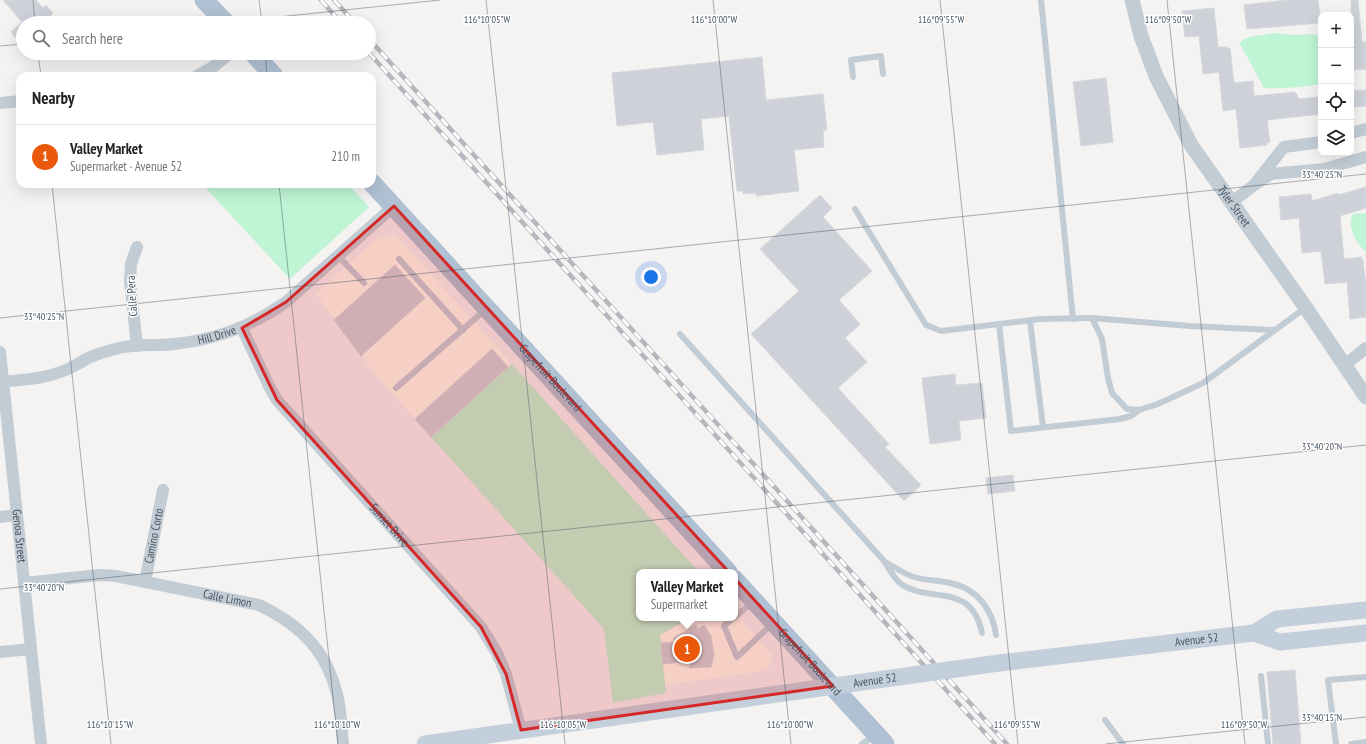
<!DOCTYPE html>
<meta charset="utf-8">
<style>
:root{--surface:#fff;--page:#f6f6f6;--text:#222;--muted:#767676;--line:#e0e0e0;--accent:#ea580c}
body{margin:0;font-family:"PT Sans Narrow",sans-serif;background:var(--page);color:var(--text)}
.controls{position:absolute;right:12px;top:12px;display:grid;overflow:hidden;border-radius:8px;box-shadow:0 4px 16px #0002}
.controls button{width:36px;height:36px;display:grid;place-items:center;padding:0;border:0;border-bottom:1px solid var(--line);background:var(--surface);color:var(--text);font:20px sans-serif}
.you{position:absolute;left:651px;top:277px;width:14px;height:14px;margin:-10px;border:3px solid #fff;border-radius:50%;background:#1a73e8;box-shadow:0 0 0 6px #1a73e833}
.badge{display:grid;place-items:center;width:26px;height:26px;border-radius:50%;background:var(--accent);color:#fff;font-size:13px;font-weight:700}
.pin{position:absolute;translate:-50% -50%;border:2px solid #fff;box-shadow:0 1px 4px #0006}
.popup{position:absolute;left:636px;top:569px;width:102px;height:52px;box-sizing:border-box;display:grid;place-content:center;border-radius:8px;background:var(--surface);filter:drop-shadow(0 1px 3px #0005);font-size:13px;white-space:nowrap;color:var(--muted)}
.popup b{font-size:15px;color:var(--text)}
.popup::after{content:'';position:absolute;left:50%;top:100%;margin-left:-8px;border:8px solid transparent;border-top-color:var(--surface)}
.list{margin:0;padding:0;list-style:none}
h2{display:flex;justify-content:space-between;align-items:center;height:52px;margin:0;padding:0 16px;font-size:17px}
h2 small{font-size:13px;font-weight:400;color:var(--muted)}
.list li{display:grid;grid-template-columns:26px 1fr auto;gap:12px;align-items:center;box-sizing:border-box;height:64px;padding:0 16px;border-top:1px solid var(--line)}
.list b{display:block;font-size:15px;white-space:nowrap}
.list p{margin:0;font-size:13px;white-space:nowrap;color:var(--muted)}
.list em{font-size:13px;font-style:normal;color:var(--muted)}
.icon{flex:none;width:22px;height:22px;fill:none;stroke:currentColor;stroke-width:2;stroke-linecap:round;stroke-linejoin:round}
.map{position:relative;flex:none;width:1366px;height:744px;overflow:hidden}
.search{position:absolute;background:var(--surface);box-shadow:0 4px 16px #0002;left:16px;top:16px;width:360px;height:44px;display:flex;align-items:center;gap:10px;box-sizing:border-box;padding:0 14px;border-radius:22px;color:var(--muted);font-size:15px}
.panel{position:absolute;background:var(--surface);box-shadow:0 4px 16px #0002;left:16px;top:72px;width:360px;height:116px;border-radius:12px}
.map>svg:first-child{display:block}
</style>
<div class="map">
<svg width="1366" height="744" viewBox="0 0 1366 744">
<rect width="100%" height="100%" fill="#f5f2f2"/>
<g fill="#fef9ed">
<path d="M 396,235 L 512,364 L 431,437 L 375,374 L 316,294 L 378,237 Z"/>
<path d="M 735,613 L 772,655 L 772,659 L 768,668 L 764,671 L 665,685 L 660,635 L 690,618 L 735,618 Z"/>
</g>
<g fill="#bff4d4">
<path d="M 1275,33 L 1295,35 L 1312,34 L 1321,36 L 1321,84 C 1302,87 1284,89 1264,88 L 1239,42 L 1249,37 Z"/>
<path d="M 202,184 L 348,184 L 369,207 L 290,279 Z"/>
<path d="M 1366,213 L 1366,252 C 1357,244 1346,227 1353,214 Z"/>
<path d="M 512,364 L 699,572 L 639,572 L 639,618 L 690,618 L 660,635 L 666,693 L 613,703 L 604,629 L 431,437 Z"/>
</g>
<g fill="#ced1d8" stroke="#d6d8de">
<path d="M 3,0 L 36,0 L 43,8 L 46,5 L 53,13 L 50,16 L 56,23 L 24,23 L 23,22 L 23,46 L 11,32 L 22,22 Z"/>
<path d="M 1287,0 L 1318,0 L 1321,23 L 1247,29 L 1244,5 Z"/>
<path d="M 1351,0 L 1358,0 L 1362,42 L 1366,42 L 1366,69 L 1351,70 Z"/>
<path d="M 1214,8 L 1218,47 L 1227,47 L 1228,49 L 1230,48 L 1234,83 L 1253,81 L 1254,96 L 1295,92 L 1295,94 L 1297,94 L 1298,99 L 1319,97 L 1321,97 L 1321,114 L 1267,120 L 1270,142 L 1267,143 L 1267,145 L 1240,148 L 1236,109 L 1223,111 L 1219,72 L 1203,74 L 1199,36 L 1185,37 L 1182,11 Z"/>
<path d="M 762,57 L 766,100 L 823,94 L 827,130 L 823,130 L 824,147 L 794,150 L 799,191 L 756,196 L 756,193 L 743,194 L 743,191 L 737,191 L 729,116 L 701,119 L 704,150 L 657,155 L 653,122 L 617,126 L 612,73 Z"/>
<path d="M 1106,78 L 1113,142 L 1081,146 L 1073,82 Z"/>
<path d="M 1365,90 L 1366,90 L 1366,106 L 1354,107 L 1354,105 L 1351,105 L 1351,91 Z"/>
<path d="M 1366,187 L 1366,208 L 1340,216 L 1344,259 L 1362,257 L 1362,260 L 1363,260 L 1366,285 L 1366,317 L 1350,319 L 1347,282 L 1325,284 L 1321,251 L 1302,253 L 1299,218 L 1281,220 L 1279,197 L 1311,194 L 1312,201 L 1338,193 L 1338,195 Z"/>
<path d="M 820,195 L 832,208 L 823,217 L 872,271 L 839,300 L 860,324 L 845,338 L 867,362 L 838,388 L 889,444 L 885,447 L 921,485 L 904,501 L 751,334 L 799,291 L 760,249 Z"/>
<path d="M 395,265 L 425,298 L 361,356 L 334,320 Z"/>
<path d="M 492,349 L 508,367 L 431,437 L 415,419 Z"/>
<path d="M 955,374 L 956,385 L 982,383 L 986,418 L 959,421 L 961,440 L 930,444 L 922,378 Z"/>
<path d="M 1013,475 L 1015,491 L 988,494 L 986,478 Z"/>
<path d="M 696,625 L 698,629 L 704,625 L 711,636 L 714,655 L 711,667 L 689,668 L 692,661 L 663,664 L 661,643 L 674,642 L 674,638 Z"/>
<path d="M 1295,670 L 1301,744 L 1273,744 L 1267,672 Z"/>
</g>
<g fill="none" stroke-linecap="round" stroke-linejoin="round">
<g stroke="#c2ccd5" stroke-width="6">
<path d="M 1041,0 L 1073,319"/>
<path d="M 853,77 L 851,60 L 881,56 L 883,74"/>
<path d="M 855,209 L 926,325 L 941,331 L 1040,319 L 1092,318"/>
<path d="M 338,256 L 364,283"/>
<path d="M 399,259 L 463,330"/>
<path d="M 1030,321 L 1043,427"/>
<path d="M 999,324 L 1011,431 L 1120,419 L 1131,416 L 1139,410"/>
<path d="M 1274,330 L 1190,326 L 1092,318 L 1102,339 L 1108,378 L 1112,393 L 1127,409 L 1139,410 L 1158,404 L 1203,383 L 1305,308"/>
<path d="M 680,334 L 884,561 C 889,568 894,579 901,584 C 931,604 971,581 982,633"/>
<path d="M 396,388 L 485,310"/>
<path d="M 887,563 C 896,568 904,574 914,577 C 927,581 941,580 954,584 C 978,590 993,611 996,635"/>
<path d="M 735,617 L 753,602"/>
<path d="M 733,618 L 724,626 L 737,657 L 772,624"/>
<path d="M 1261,676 L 1268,744"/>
<path d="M 1105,720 L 1123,744"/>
<path d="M 862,744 L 875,735"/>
<path d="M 1336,744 L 1328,680 L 1366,677"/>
<path d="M 1351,744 L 1366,742"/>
</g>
<g stroke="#c2ccd5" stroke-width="12">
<path d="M 197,76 L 213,67 L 230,53"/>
<path d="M 0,103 L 20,101"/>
<path d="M 1351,133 L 1366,129"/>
<path d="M 1254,185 L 1271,174 L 1324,169 L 1366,157"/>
<path d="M 1231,203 L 1254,185 L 1284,147 L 1321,142"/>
<path id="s1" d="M 242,328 L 269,386 L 277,400 L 481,627 L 497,653 L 506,674 L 521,730"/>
<path d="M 137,346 L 130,281 L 131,264 L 137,247"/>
<path id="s2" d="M 0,352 L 41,744"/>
<path d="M 1345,365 L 1366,348"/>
<path id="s3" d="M 0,382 C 21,380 43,379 63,371 C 73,368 82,360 93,356 C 101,353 110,350 119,348 C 136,344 156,346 174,344 C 215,340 252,326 286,302 L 394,206"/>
<path d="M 0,517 L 17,515"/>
<path id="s4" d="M 145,582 L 163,490"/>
<path id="s5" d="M 24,583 L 99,575 L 116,576 L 259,605 C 303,626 330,654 339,704 C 341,717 342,731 343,744"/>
<path d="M 0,652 L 31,649"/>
</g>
<path stroke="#c2ccd5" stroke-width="15" id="s6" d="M 1132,0 L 1141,36 L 1156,76 L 1191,145 L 1306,308 L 1366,397"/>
<g stroke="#c4cfdc" stroke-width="17">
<path d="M 1254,633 L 1280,642 L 1366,633"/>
<path id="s7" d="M 999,663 L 1254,633 L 1277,619 L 1366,610"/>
<path d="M 425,744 L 749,698"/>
</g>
<g stroke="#b0c1d3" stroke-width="19">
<path d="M 204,0 L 226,23"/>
<path d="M 253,53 L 274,76"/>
<path id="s8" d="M 372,183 L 728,572"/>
<path id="s9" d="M 735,580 L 885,744"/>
</g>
<defs>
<g id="rail">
<path d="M 321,0 L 341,23"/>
<path d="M 334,0 L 355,23"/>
<path d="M 369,39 L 1007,744"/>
<path d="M 369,53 L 995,744"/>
</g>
</defs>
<use href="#rail" stroke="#b4b7bd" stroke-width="4.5"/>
<use href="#rail" stroke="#fff" stroke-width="3" stroke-dasharray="9" stroke-linecap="butt"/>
<path stroke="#c4cfdc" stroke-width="17" id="s10" d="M 749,698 L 999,663"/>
</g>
<path fill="#d62828" fill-opacity="0.2" stroke="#d62828" stroke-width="3" stroke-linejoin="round" d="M 394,206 L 833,686 L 521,730 L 506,674 L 481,627 L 277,400 L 242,328 L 286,302 Z"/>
<path fill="none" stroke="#485562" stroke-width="1" stroke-opacity="0.45" d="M 33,0 L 35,23M 259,0 L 262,23M 486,0 L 565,744M 713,0 L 791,744M 940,0 L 1018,744M 1167,0 L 1245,744M 221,23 L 440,0M 0,46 L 23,44M 38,53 L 41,76M 265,53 L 267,76M 52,184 L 111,744M 279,184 L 338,744M 0,318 L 1366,174M 0,589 L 1366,445M 1105,744 L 1366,717"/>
<g text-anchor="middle" stroke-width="3" stroke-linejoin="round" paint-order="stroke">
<g font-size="12" fill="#485562" stroke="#fff">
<text dy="4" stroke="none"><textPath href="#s6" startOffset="232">Tyler Street</textPath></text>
<text transform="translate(132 296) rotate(-94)" y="4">Calle Pera</text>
<text dy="4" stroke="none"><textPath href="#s3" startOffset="224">Hill Drive</textPath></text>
<text dy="4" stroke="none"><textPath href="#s8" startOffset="264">Grapefruit Boulevard</textPath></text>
<text dy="4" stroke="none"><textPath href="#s1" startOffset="248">Sunset Drive</textPath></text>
<text dy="4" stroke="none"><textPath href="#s2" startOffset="185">Genoa Street</textPath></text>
<text dy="4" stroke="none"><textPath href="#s4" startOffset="47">Camino Corto</textPath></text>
<text dy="4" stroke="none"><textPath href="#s5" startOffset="206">Calle Limon</textPath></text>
<text dy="4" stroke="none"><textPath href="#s7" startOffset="199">Avenue 52</textPath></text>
<text dy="4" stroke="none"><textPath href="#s9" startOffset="111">Grapefruit Boulevard</textPath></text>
<text dy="4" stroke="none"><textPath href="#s10" startOffset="127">Avenue 52</textPath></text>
</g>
</g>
<g font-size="10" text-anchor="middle" fill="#485562" stroke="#fff" stroke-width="3" stroke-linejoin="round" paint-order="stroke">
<text x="487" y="23">116°10'05"W</text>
<text x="714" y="23">116°10'00"W</text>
<text x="941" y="23">116°09'55"W</text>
<text x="1168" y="23">116°09'50"W</text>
<text x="1322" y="178">33°40'25"N</text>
<text x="44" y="320">33°40'25"N</text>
<text x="1322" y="450">33°40'20"N</text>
<text x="44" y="591">33°40'20"N</text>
<text x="1322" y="721">33°40'15"N</text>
<text x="110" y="728">116°10'15"W</text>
<text x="337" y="728">116°10'10"W</text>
<text x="563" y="728">116°10'05"W</text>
<text x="790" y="728">116°10'00"W</text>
<text x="1017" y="728">116°09'55"W</text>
<text x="1244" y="728">116°09'50"W</text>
</g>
</svg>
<div class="controls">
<button>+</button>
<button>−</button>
<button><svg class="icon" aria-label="locate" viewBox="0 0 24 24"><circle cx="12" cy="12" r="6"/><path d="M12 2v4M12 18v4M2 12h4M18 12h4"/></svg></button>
<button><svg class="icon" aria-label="layers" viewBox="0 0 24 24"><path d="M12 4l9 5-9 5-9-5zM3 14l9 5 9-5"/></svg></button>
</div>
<div class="you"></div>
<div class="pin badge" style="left:687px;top:649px">1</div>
<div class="popup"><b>Valley Market</b>Supermarket</div>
<div class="search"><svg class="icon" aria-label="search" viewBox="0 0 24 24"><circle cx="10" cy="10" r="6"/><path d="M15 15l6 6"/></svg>Search here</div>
<section class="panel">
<h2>Nearby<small></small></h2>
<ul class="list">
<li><span class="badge">1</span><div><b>Valley Market</b><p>Supermarket · Avenue 52</p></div><em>210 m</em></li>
</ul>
</section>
</div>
